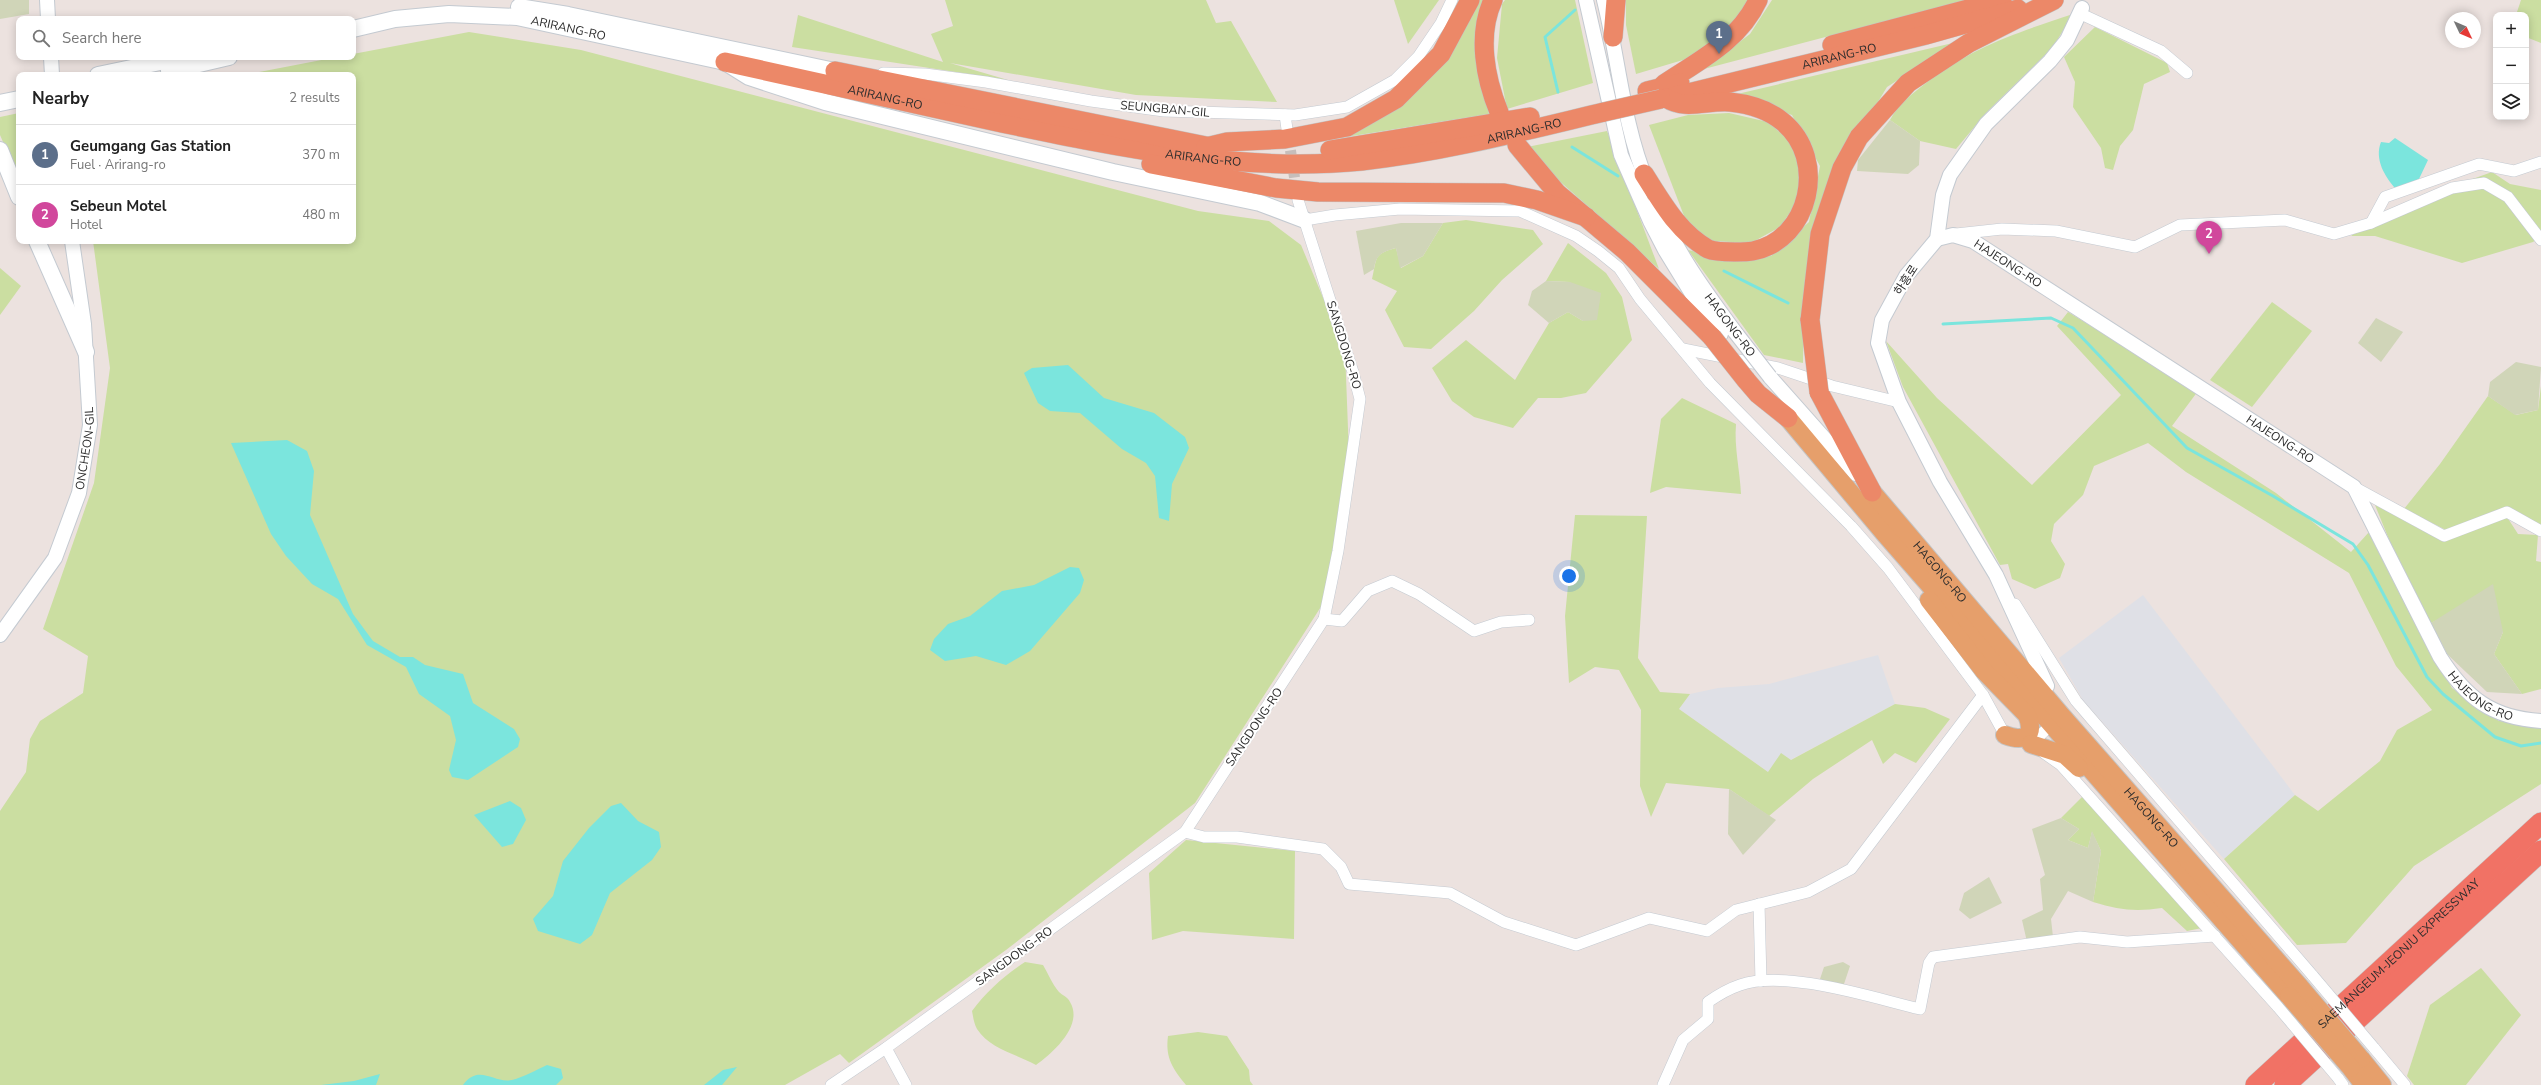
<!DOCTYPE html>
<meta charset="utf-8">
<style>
:root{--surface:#fff;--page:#f6f6f6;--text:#222;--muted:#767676;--line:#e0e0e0;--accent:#db2777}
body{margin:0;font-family:"Nunito Sans","Noto Sans KR",sans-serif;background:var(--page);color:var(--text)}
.controls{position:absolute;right:12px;top:12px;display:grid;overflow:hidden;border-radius:8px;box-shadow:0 2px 10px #0003}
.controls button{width:36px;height:36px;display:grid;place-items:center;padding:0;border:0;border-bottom:1px solid var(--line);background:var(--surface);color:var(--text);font:20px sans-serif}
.compass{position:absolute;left:2445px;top:12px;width:36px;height:36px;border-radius:50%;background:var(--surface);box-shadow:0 2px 10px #0003;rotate:134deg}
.you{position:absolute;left:1569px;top:576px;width:14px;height:14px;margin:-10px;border:3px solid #fff;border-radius:50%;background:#1a73e8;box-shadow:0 0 0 6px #1a73e833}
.badge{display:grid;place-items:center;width:26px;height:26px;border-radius:50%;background:var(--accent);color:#fff;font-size:13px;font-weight:700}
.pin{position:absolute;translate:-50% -33px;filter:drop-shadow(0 1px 2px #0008)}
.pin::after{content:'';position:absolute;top:21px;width:14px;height:12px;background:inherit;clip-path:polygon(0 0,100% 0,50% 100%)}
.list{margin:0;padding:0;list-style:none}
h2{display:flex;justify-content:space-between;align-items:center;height:52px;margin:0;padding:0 16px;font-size:17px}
h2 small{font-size:13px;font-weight:400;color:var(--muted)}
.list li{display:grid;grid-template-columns:26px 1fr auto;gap:12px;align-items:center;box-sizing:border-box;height:60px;padding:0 16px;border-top:1px solid var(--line)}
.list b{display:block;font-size:15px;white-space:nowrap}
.list p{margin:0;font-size:13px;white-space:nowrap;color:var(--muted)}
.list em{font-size:13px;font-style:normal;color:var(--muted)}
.icon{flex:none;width:22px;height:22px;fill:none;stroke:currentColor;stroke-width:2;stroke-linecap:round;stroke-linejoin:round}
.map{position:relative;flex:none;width:2541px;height:1085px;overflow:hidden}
.search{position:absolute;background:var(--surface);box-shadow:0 2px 10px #0003;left:16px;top:16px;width:340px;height:44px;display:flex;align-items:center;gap:10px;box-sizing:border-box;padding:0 14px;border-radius:8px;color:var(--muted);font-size:15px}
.panel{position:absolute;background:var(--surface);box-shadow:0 2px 10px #0003;left:16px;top:72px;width:340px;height:172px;border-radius:8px}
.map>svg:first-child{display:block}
</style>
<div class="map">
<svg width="2541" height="1085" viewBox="0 0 2541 1085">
<rect width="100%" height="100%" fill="#ece2df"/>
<g fill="#dfe0e6">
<path d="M 2143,595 L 2295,795 L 2224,859 L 2083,700 L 2059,658 Z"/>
<path d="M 1878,655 L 1895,704 L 1768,772 L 1679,709 L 1690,694 L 1718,688 L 1769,684 Z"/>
</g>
<g fill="#cbdea1">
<path d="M 945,0 L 1206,0 L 1216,23 L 1231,21 L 1277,102 L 1136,95 L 950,63 L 1008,80 L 792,47 L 798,15 L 943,62 L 931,34 L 953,26 Z"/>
<path d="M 1394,0 L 1439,0 L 1408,44 Z"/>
<path d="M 1476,0 L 1486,0 L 1478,65 L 1489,114 L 1340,138 L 1427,82 L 1464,26 Z"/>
<path d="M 1505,0 L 1575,0 L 1593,83 L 1507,109 L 1497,58 L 1502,4 Z"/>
<path d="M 1626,0 L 1749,0 L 1734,23 L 1693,57 L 1636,74 L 1626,25 Z"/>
<path d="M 1772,0 L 1966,0 L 1704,69 L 1750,34 Z"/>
<path d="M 2521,0 L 2541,0 L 2541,43 L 2526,37 L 2526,15 L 2516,15 Z"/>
<path d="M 2073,14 L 2053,47 L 1986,113 L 1956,149 L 1920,141 L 1890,120 C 1899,103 1911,95 1926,83 C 1974,46 2016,33 2073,14 Z"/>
<path d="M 2095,27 L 2167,63 L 2170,72 L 2144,84 L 2133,130 L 2120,146 L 2113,170 L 2105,168 L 2101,148 L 2073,107 L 2075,82 L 2064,57 Z"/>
<path d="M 469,32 L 581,50 L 1198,211 L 1269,221 L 1301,245 L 1345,350 L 1349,455 L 1324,602 L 1195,803 L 1006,950 L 849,1063 L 840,1054 L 785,1085 L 0,1085 L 0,811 L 26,772 L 30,739 L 40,721 L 83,693 L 88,656 L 43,629 L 94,483 L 110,368 L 93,241 L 353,241 L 353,75 L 243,75 L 337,57 L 353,57 L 353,54 Z"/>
<path d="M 1957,42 L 1887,87 L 1825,189 L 1804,297 L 1803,363 L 1764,355 L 1688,250 L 1729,259 L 1771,256 L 1809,222 L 1820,166 L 1792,115 L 1733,95 Z"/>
<path d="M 19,113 L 19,178 L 0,135 L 0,117 Z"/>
<path d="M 1729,113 L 1768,122 L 1792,143 L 1804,172 L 1802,195 L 1780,227 L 1751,243 L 1711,241 L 1686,221 L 1649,125 L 1688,115 Z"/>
<path d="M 1607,131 L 1659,269 L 1556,178 L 1527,147 Z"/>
<path d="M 2492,172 L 2510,184 L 2541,190 L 2541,236 L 2533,242 L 2462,263 L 2375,236 L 2351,236 L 2389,209 Z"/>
<path d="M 1466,220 L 1533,230 L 1543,244 L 1502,280 L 1474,311 L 1431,349 L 1404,347 L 1385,310 L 1397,291 L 1372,279 C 1377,258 1373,254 1396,248 L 1401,268 L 1423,256 L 1443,223 Z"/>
<path d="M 1568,243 L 1606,273 L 1622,297 L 1632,340 L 1586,393 L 1561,398 L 1538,398 L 1513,428 L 1474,417 L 1452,401 L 1432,368 L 1466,340 L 1515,380 L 1549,323 L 1568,312 L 1583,321 L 1570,282 L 1546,281 Z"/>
<path d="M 0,268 L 21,286 L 0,315 Z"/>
<path d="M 2272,302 L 2312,331 L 2252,407 L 2210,380 Z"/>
<path d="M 2068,312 L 2198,391 L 2172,426 L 2276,493 L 2351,552 L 2369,532 L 2452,688 L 2499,721 L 2529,722 L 2541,727 L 2541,784 L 2414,866 L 2346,943 L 2297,945 L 2224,859 L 2295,795 L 2318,811 L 2380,761 L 2397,730 L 2432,710 L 2396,666 L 2349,573 L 2186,472 L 2148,443 L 2094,466 L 2083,495 L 2054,524 L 2051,541 L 2065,564 L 2060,578 L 2035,589 L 2012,579 L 2008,564 L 2000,565 L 1903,387 L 1886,341 L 1937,398 L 2032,485 L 2121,395 L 2057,326 Z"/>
<path d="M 2541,386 L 2541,526 L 2509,507 L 2446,530 L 2404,509 L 2440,464 L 2488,396 L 2516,415 L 2538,410 Z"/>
<path d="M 1682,398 L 1736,424 C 1734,447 1740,471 1741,494 L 1666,487 L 1650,493 L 1661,419 Z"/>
<path d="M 2375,505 L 2446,538 L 2507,517 L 2518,534 L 2538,535 L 2536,561 L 2541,562 L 2541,689 L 2522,694 L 2494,654 L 2503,632 L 2449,614 L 2431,623 L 2401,569 Z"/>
<path d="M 1575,515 L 1647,516 L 1638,658 L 1660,692 L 1690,694 L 1679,709 L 1768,772 L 1781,753 L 1791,760 L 1895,704 L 1925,708 L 1950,719 L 1916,763 L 1895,753 L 1883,764 L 1872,740 L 1813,779 L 1769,816 L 1729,789 L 1666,783 L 1651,817 L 1640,786 L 1641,710 L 1619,670 L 1595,667 L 1569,683 L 1565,616 Z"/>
<path d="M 2083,796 L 2202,928 L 2187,931 L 2162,908 C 2135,912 2119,910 2093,902 L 2101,851 L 2092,832 L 2088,848 L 2068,840 L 2079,829 L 2061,818 Z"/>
<path d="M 1186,840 L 1295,851 L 1294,939 L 1183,931 L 1152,940 L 1149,873 Z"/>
<path d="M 1025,962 L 1043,965 C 1048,973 1052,984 1059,992 C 1062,995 1068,997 1070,1002 C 1084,1025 1053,1053 1036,1065 C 1016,1054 990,1049 977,1029 C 974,1024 973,1016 972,1011 C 987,991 1004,976 1025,962 Z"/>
<path d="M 2481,968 L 2521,1015 L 2466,1085 L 2414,1085 L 2407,1076 L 2430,1005 Z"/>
<path d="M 1198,1032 L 1227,1036 L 1249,1070 L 1250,1081 L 1253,1085 L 1186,1085 C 1173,1069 1165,1058 1168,1036 Z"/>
</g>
<g fill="#d0d5b8">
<path d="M 0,0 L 29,0 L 29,14 L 0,19 Z"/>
<path d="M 1890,120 L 1920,141 L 1919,165 L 1908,174 L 1857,171 L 1858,160 Z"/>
<path d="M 1401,223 L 1443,223 L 1423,256 L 1400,268 L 1396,248 C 1381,252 1376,255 1374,269 L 1364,275 L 1356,231 Z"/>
<path d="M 1546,281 L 1570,282 L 1601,293 L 1597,320 L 1583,321 L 1568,312 L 1549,323 L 1528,305 L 1532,291 Z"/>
<path d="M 2376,318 L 2403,332 L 2381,362 L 2358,343 Z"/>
<path d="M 2516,362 L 2541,367 L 2538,410 L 2515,415 L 2488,396 L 2490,382 Z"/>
<path d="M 2493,584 L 2503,632 L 2494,654 L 2522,694 L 2487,692 L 2447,654 L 2431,623 Z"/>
<path d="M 1729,789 L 1776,820 L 1743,855 L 1728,834 Z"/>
<path d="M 2061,818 L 2079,829 L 2068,840 L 2088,848 L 2092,831 L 2101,851 L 2093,902 L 2068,891 L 2051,919 L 2053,937 L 2027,942 L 2022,920 L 2043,910 L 2040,879 L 2045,875 L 2032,829 Z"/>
<path d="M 1989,877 L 2002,903 L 1970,919 L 1959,910 L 1964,893 Z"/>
<path d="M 1843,962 L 1850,966 L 1843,987 L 1820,979 L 1824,967 Z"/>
</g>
<g fill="#7be5dd">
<path d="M 2395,138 L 2428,160 L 2419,179 L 2396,189 C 2385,177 2374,159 2381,142 L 2389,143 Z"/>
<path d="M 1068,365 L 1104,398 L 1154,413 L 1185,437 L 1189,448 L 1172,484 L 1169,521 L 1159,518 L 1155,476 L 1146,463 L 1122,449 L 1080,413 L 1050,411 L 1038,403 L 1024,373 L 1032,368 Z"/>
<path d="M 287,440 L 307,451 L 314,471 L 310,515 L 353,614 L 373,641 L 400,657 L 413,657 L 425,665 L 463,674 L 473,703 L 514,729 L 520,739 L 518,747 L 468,780 L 452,777 L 449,770 L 456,740 L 450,716 L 419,694 L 406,667 L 367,645 L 338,599 L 312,584 L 286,556 L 271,534 L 231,443 Z"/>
<path d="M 1070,567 L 1079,568 L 1084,580 L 1080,593 L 1030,651 L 1006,665 L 976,656 L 945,661 L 930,650 L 934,639 L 948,624 L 970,616 L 1002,591 L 1034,585 Z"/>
<path d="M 510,801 L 521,808 L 526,820 L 513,844 L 502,847 L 474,815 Z"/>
<path d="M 621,803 L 638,821 L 659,832 L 661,847 L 652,860 L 610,893 L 592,935 L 580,944 L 538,931 L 533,919 L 553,896 L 563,861 L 589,828 L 611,806 Z"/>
<path d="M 547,1065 L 561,1069 L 563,1078 L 556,1085 L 463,1085 C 479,1063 494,1084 512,1080 C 524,1077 536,1070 547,1065 Z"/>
<path d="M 737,1067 L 722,1085 L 704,1085 L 723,1070 Z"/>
<path d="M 380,1074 L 376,1085 L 321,1085 L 354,1081 Z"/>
</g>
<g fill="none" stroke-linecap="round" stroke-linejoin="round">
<g stroke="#7be5dd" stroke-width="3">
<path d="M 1558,92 L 1545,37 L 1575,10"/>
<path d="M 1572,147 L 1618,176"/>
<path d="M 1724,271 L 1788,303"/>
<path d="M 1943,324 L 2051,318 L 2073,328 L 2187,448 L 2273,496 L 2353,544 L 2368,565 L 2427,677 L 2443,694 L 2495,737 L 2521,746 L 2541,743"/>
</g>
<path stroke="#c6bebb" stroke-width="11" stroke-dasharray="11 5.5" stroke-linecap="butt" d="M 1288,134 L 1297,194"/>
<defs>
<g id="minor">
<path d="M 2081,14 L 2161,51 L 2187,73"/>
<path d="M 883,73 L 925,74 L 986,82 L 1091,101 L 1164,111 L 1295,115 L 1347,107 L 1395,80 L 1418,57 L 1441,23 L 1452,0"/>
<path d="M 1285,115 L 1287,129"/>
<path d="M 1305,220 L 1335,215 L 1400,209 L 1520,211 L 1576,236 L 1598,251 L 1619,268 L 1640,299 L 1710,383 L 1851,526 L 1888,568 L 1983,695 L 2005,735 L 2010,739"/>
<path d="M 2371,223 L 2385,197 L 2479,164 L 2514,171 L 2541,162"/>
<path d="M 1956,234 L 2002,229 L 2056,231 L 2135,247 L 2180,225 L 2285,220 L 2334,234 L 2371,223 L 2452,188 L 2484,183 L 2508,197 L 2541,240"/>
<path d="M 1683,349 L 1778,368 L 1832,386 L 1899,402"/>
<path d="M 2354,487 L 2444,536 L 2507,512 L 2541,531"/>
<path d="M 2015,604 L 2076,701 L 2313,976"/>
<path d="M 1324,619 L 1342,621 L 1368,591 L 1392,581 L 1419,594 L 1474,631 L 1501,622 L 1529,620"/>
<path d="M 2031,744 L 2055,721"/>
<path d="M 2044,753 L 2061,765 L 2278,1007"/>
<path d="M 1185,832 L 1204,837 L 1237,837 L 1323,849 L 1341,867 L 1349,884 L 1450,893 L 1504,922 L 1576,945 L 1649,918 L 1707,931 L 1736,910 L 1808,892 L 1851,869 L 1983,695"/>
<path d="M 1759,904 L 1761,981"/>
<path d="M 886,1048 L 906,1085"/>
<path d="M 2374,1048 L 2405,1085"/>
<path d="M 2338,1078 L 2343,1085"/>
<path d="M 831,1085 L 886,1048 L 1185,832 L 1324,619 L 1338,551 L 1360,399 L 1353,372 L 1298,200"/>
<path d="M 1663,1085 L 1683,1040 L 1708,1019 L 1708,1002 C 1718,995 1728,989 1740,985 C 1786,969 1873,998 1920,1009 L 1929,963 L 1933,957 L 2080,937 L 2127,942 L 2215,936"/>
</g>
<g id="tertiary">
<path d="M 47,0 L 48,19"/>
<path d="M 1586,0 L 1621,155 L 1650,221 L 1665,250 L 1692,294 L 1721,334"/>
<path d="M 1604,0 C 1619,61 1623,124 1647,182"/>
<path d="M 51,57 L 52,75"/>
<path d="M 1655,202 C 1675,250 1704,290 1735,332"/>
<path id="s1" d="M 1937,239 L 1953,235 L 1973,241 L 2354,487 L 2440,657 C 2466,698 2492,718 2541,721"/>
<path d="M 1770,377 L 1856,474"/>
<path id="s2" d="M 0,635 L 55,558 L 79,493 L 90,425 L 84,324 L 72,241"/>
<path d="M 2042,691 L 2047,686 L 1996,575 L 1940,482 L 1899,402 L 1878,343 L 1882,320 L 1906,276 L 1937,239 L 1943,195 L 1950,175 L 1986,124 L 2050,61 L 2067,40 L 2082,8"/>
</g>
<g id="secondary">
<path d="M 519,7 L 568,15 L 835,71"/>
<path id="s3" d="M 353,29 L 395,19 L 449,14 L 517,17 L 725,62 L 749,77 L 825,102 L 1113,172 L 1260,203 L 1305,220"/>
<path d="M 169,71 L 229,57"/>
<path d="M 98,75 L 184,57"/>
<path d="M 0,103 L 19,99"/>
<path d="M 0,150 L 19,197"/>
<path d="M 37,241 L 86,352"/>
</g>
<g id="primary">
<path d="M 1788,418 L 1885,534 L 2289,996"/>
<path id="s4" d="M 1872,492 L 2061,715 L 2300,987"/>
<path d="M 1929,600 L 1984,671 L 2027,715 C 2036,737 2023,742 2005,735"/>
<path d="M 2031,744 L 2065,755 L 2079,768"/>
<path d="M 2361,1059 L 2382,1085"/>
<path d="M 2351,1068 L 2364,1085"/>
</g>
<g id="trunk">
<path d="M 1493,0 C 1477,35 1485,78 1499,112"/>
<path d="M 1613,37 L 1616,0"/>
<path d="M 1832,45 L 2002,0"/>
<path id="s5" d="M 725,62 C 816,82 906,102 997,122 C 1117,147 1239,173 1362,161 C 1444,152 1524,131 1604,112"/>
<path d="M 835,71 L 1216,148"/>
<path d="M 1664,84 C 1700,60 1739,41 1758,0"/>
<path d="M 1647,91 L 1680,83"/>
<path id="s6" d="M 1672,97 L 1926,35 L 2018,9"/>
<path d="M 1517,145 L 1557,193 L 1627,252 L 1712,337"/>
<path d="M 1206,147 L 1227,142 L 1285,139 L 1347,127 L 1396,99 L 1441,54 L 1470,0"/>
<path d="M 1330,150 L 1530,117"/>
<path d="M 1151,164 L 1276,188 L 1318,192 L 1504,193 L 1537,200 L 1586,217"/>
<path d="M 1644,174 C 1662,202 1678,232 1708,249 C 1715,252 1728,252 1735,252 C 1741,252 1748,252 1753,251 C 1810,240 1828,159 1783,122 C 1769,110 1749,104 1730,102 C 1707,100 1686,111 1666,98"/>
<path d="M 1810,320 L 1820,234 L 1842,168 L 1859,137 L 1908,83 L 1969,43 L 2054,0"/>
<path d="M 1746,380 L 1758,394 L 1788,418"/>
<path d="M 1819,392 L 1872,492"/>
</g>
<g id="motorway">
<path id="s7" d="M 2256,1085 L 2541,823"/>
<path d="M 2285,1085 L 2541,851"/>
</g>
</defs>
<use href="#minor" stroke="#c4cad1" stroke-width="12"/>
<use href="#tertiary" stroke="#c4cad1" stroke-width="16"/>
<use href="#secondary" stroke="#c4cad1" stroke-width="18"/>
<use href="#primary" stroke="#c4c4c4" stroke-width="20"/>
<use href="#trunk" stroke="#c4c4c4" stroke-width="20"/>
<use href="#motorway" stroke="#c4c4c4" stroke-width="22"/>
<use href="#minor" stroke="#fff" stroke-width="11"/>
<use href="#tertiary" stroke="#fff" stroke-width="14"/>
<use href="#secondary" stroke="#fff" stroke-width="16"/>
<use href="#primary" stroke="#e69f6b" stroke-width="18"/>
<use href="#trunk" stroke="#ec8868" stroke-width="19"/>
<use href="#motorway" stroke="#f17265" stroke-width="21"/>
<defs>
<g id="minor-bridge">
<path d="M 2313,976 L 2374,1048"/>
<path d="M 2278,1007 L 2338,1078"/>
</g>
<path id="tertiary-bridge" d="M 1735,332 L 1770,377"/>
<g id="primary-bridge">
<path d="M 2300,987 L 2361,1059"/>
<path d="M 2289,996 L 2351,1068"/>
</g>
<g id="trunk-bridge">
<path d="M 1604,112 L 1661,99"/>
<path d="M 1810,320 L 1819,392"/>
<path d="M 1712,337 L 1746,380"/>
</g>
</defs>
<use href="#minor-bridge" stroke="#c4cad1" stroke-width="12" stroke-linecap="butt"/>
<use href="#tertiary-bridge" stroke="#c4cad1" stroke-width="16" stroke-linecap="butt"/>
<use href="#primary-bridge" stroke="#c4c4c4" stroke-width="20" stroke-linecap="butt"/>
<use href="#trunk-bridge" stroke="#c4c4c4" stroke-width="20" stroke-linecap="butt"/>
<use href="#minor-bridge" stroke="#fff" stroke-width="11"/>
<use href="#tertiary-bridge" stroke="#fff" stroke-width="14"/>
<use href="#primary-bridge" stroke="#e69f6b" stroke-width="18"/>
<use href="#trunk-bridge" stroke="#ec8868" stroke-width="19"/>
</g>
<g text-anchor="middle" stroke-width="4" stroke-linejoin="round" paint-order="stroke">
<g font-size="12" fill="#2c2c2c" stroke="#fff">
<text dy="4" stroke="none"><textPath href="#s3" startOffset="218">ARIRANG-RO</textPath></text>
<text dy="4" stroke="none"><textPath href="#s6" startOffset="172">ARIRANG-RO</textPath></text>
<text dy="4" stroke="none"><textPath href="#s5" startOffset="164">ARIRANG-RO</textPath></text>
<text transform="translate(1165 109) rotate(5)" y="4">SEUNGBAN-GIL</text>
<text dy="4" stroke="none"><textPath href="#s5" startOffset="812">ARIRANG-RO</textPath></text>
<text dy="4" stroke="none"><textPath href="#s5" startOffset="488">ARIRANG-RO</textPath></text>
<text dy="4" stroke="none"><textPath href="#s1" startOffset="79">HAJEONG-RO</textPath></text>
<text transform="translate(1906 280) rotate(-57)" y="4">하흥로</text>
<text transform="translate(1730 325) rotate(53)" y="4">HAGONG-RO</text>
<text transform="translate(1344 345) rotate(73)" y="4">SANGDONG-RO</text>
<text dy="4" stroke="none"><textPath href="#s1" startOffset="403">HAJEONG-RO</textPath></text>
<text dy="4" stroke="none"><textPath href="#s2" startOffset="209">ONCHEON-GIL</textPath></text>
<text dy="4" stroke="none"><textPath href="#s4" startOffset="105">HAGONG-RO</textPath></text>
<text dy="4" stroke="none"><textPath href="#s1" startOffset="739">HAJEONG-RO</textPath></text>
<text transform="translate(1254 727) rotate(-56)" y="4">SANGDONG-RO</text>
<text dy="4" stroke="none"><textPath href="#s4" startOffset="429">HAGONG-RO</textPath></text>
<text dy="4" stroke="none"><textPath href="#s7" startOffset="194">SAEMANGEUM-JEONJU EXPRESSWAY</textPath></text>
<text transform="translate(1014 956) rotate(-36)" y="4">SANGDONG-RO</text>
</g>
</g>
</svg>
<div class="controls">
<button>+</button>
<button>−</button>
<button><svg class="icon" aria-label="layers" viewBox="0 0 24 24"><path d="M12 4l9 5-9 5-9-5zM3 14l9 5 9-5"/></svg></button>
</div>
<svg class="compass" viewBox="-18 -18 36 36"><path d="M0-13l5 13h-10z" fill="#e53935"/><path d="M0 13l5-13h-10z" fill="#767676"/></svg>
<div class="you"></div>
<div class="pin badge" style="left:1719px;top:54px;background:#5c6f8a">1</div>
<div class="pin badge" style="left:2209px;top:254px;background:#d1479c">2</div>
<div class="search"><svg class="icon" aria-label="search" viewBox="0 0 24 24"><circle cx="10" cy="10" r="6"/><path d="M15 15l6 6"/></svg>Search here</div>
<section class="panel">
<h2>Nearby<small>2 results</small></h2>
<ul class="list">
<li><span class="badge" style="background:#5c6f8a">1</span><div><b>Geumgang Gas Station</b><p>Fuel · Arirang-ro</p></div><em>370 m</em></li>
<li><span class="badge" style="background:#d1479c">2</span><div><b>Sebeun Motel</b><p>Hotel</p></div><em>480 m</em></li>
</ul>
</section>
</div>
